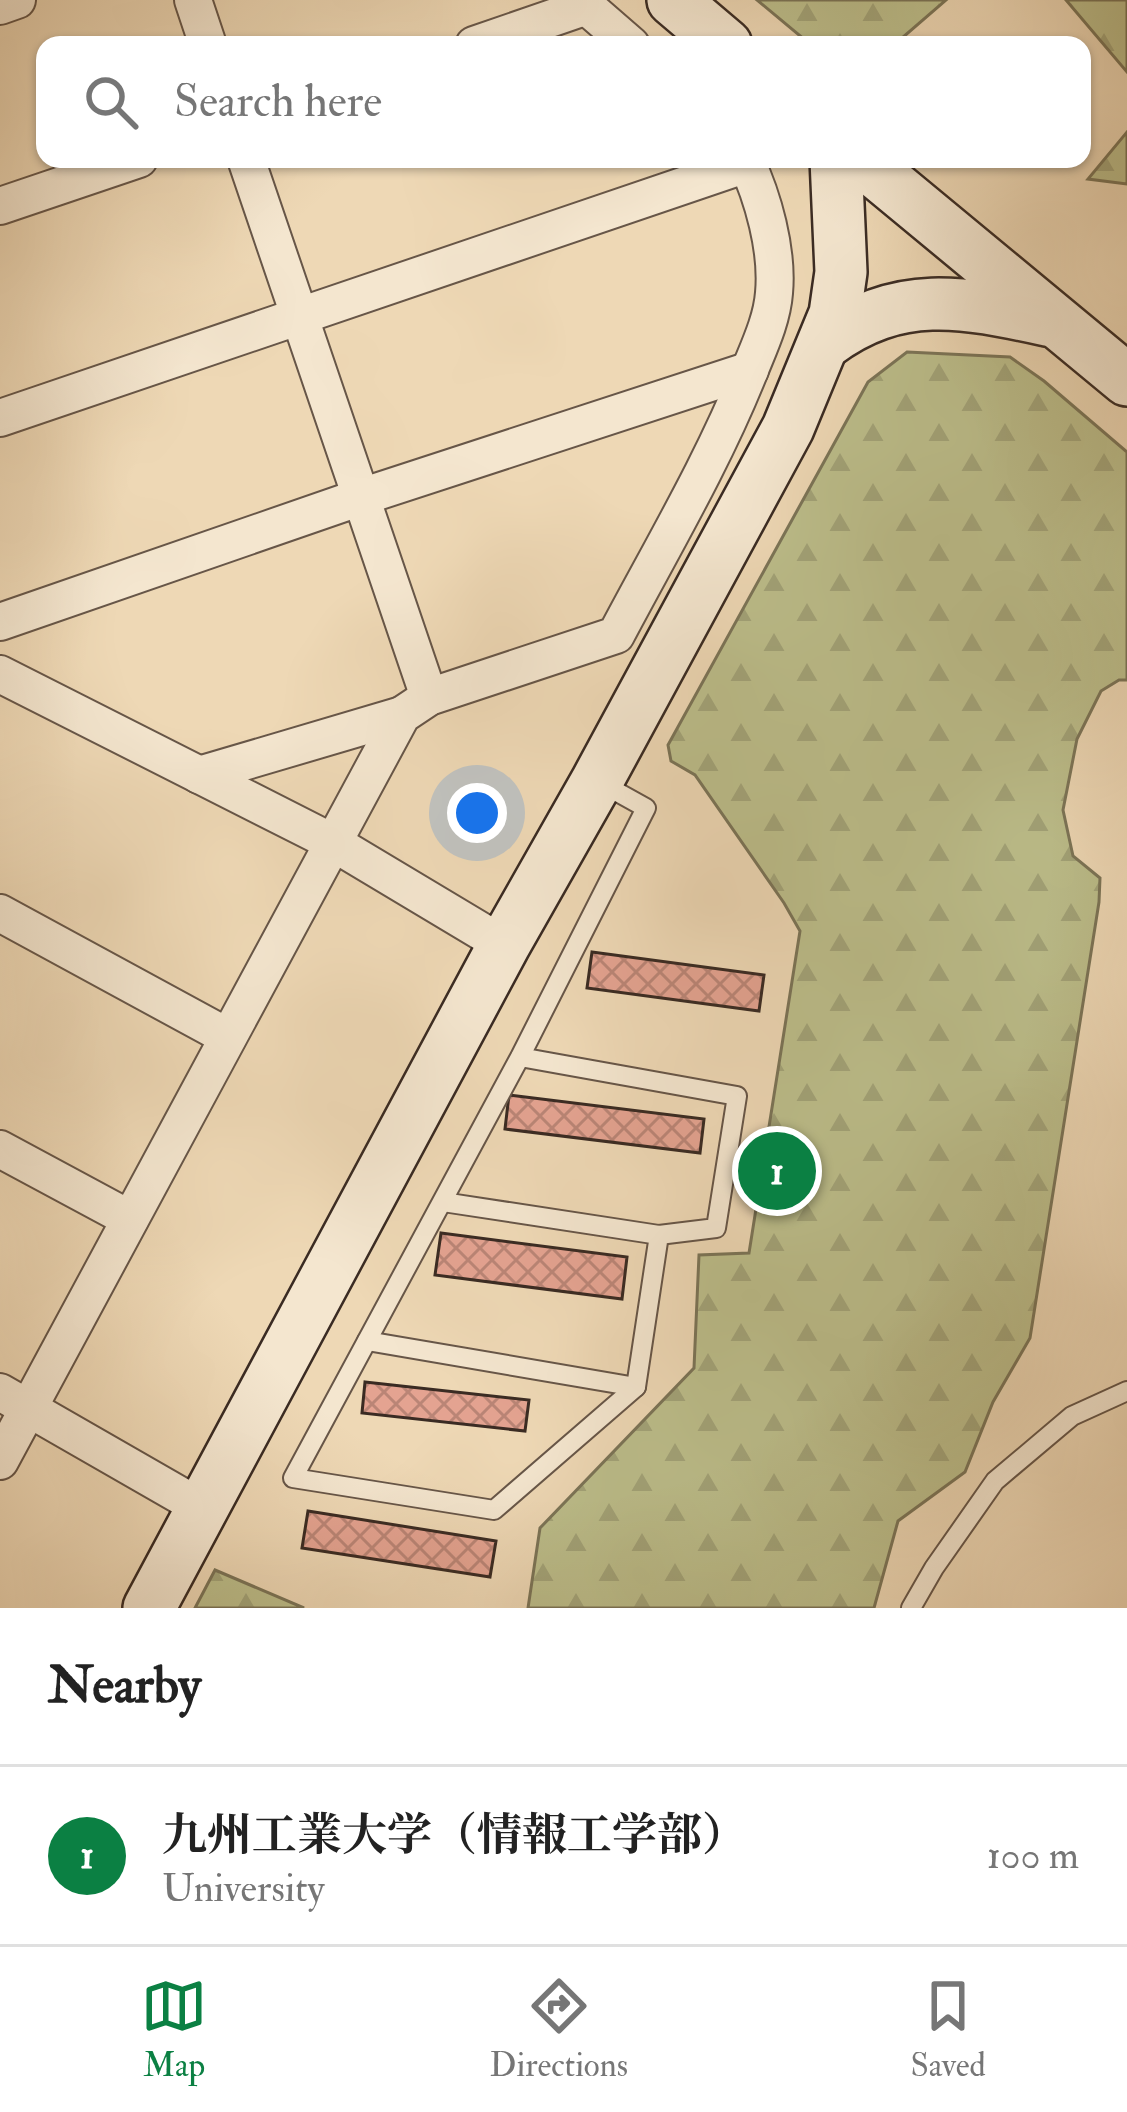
<!DOCTYPE html>
<meta charset="utf-8">
<style>
:root{--surface:#fff;--page:#f6f6f6;--text:#222;--muted:#767676;--line:#e0e0e0;--accent:#0b8043}
body{margin:0;font-family:"IM FELL Double Pica","Noto Serif JP",serif;background:var(--page);color:var(--text)}
.you{position:absolute;left:477px;top:813px;width:42px;height:42px;margin:-30px;border:9px solid #fff;border-radius:50%;background:#1a73e8;box-shadow:0 0 0 18px #1a73e833}
.badge{display:grid;place-items:center;width:78px;height:78px;border-radius:50%;background:var(--accent);color:#fff;font-size:39px;font-weight:700}
.pin{position:absolute;translate:-50% -50%;border:6px solid #fff;box-shadow:0 3px 12px #0006}
.list{margin:0;padding:0;list-style:none}
h2{display:flex;justify-content:space-between;align-items:center;height:156px;margin:0;padding:0 48px;font-size:51px}
h2 small{font-size:39px;font-weight:400;color:var(--muted)}
.list li{display:grid;grid-template-columns:78px 1fr auto;gap:36px;align-items:center;box-sizing:border-box;height:180px;padding:0 48px;border-top:3px solid var(--line)}
.list b{display:block;font-size:45px;white-space:nowrap}
.list p{margin:0;font-size:39px;white-space:nowrap;color:var(--muted)}
.list em{font-size:39px;font-style:normal;color:var(--muted)}
.icon{flex:none;width:66px;height:66px;fill:none;stroke:currentColor;stroke-width:2;stroke-linecap:round;stroke-linejoin:round}
.map{position:relative;flex:none;width:1127px;height:1608px;overflow:hidden}
.search{position:absolute;background:var(--surface);box-shadow:0 3px 9px #0004;left:36px;right:36px;top:36px;height:132px;display:flex;align-items:center;gap:30px;box-sizing:border-box;padding:0 42px;border-radius:24px;color:var(--muted);font-size:45px}
.sheet{height:336px;background:var(--surface)}
nav{display:flex;justify-content:space-around;align-items:center;box-sizing:border-box;height:168px;border-top:3px solid var(--line);background:var(--surface);font-size:33px;color:var(--muted)}
nav a{display:grid;justify-items:center;gap:6px}
nav .on{color:var(--accent)}
.map>svg:first-child{display:block}
</style>
<div class="map">
<svg width="1127" height="1608" viewBox="0 0 1127 1608">
<defs>
<pattern id="forest-firs" width="22" height="20" patternUnits="userSpaceOnUse" patternTransform="scale(3)"><rect width="22" height="20" fill="#bcbe8b"/><path d="M5 1l3.5 6h-7zM16 11l3.5 6h-7z" fill="#a2a378"/></pattern>
<pattern id="building-cross-hatch" width="8" height="8" patternUnits="userSpaceOnUse" patternTransform="scale(3)"><rect width="8" height="8" fill="#e4a391"/><path d="M0 0l8 8M0 8l8-8" fill="none" stroke="#ba8576"/></pattern>
</defs>
<rect width="100%" height="100%" fill="#eed8b5"/>
<filter id="stains"><feTurbulence type="fractalNoise" baseFrequency=".00167" numOctaves="4"/><feColorMatrix values="0 0 0 0 .2 0 0 0 0 .09 0 0 0 0 .02 0 0 0 .5 -.17"/></filter>
<radialGradient id="worn" r=".72"><stop offset=".6" stop-color="#630" stop-opacity="0"/><stop offset="1" stop-color="#630" stop-opacity=".3"/></radialGradient>
<g fill="url(#forest-firs)" stroke="#7b7457" stroke-width="3">
<path d="M 757,0 L 946,0 L 894,45 L 811,45 Z"/>
<path d="M 1066,0 L 1127,0 L 1127,72 Z"/>
<path d="M 1127,132 L 1127,184 L 1088,179 Z"/>
<path d="M 907,352 L 1010,357 L 1044,381 L 1127,452 L 1127,680 L 1119,680 L 1101,691 L 1077,739 L 1063,810 L 1073,856 L 1100,878 L 1099,902 L 1030,1338 L 993,1402 L 965,1472 L 898,1521 L 874,1608 L 528,1608 L 540,1528 L 694,1368 L 699,1255 L 749,1253 L 800,931 L 784,903 L 695,775 L 671,761 L 668,745 L 868,382 Z"/>
<path d="M 215,1570 L 304,1608 L 195,1608 Z"/>
</g>
<g fill="url(#building-cross-hatch)" stroke="#3a2b23" stroke-width="3">
<path d="M 592,952 L 764,975 L 759,1011 L 587,988 Z"/>
<path d="M 509,1095 L 704,1119 L 700,1153 L 505,1129 Z"/>
<path d="M 441,1233 L 627,1257 L 622,1299 L 435,1275 Z"/>
<path d="M 365,1382 L 529,1400 L 525,1431 L 362,1413 Z"/>
<path d="M 308,1511 L 496,1541 L 490,1577 L 302,1548 Z"/>
</g>
<g fill="none" stroke-linecap="round" stroke-linejoin="round">
<defs>
<g id="lane">
<path d="M 520,1057 L 737,1096 L 716,1228 L 659,1235 L 636,1387 L 494,1510 L 293,1478 L 520,1057 L 646,808 L 601,783"/>
<path d="M 443,1202 L 659,1235"/>
<path d="M 367,1341 L 636,1387"/>
<path d="M 911,1608 L 934,1568 L 995,1481 L 1072,1416 L 1127,1391"/>
</g>
<g id="street">
<path d="M 193,0 L 208,45"/>
<path d="M 579,0 L 631,45"/>
<path d="M 0,6 L 17,0"/>
<path d="M 474,45 L 587,6"/>
<path d="M 246,159 L 429,697"/>
<path d="M 0,206 L 139,159"/>
<path d="M 0,418 L 747,164"/>
<path d="M 0,622 L 361,497 L 750,370"/>
<path d="M 0,674 L 332,842 L 504,945"/>
<path d="M 199,775 L 402,715"/>
<path d="M 0,913 L 228,1037"/>
<path d="M 0,1149 L 130,1219"/>
<path d="M 0,1392 L 202,1508"/>
<path d="M 0,1461 L 402,715 L 429,697 L 616,635 C 662,548 713,462 749,372 C 759,347 772,320 774,293 C 778,250 763,197 745,159"/>
</g>
<g id="secondary">
<path d="M 673,0 L 726,45"/>
<path d="M 860,159 L 1127,380"/>
<path d="M 825,343 C 899,288 963,302 1047,320"/>
<path d="M 149,1608 L 504,945 L 597,781 L 788,428 L 835,314 L 841,272 L 836,159"/>
</g>
</defs>
<use href="#lane" stroke="#675648" stroke-width="22"/>
<use href="#street" stroke="#675648" stroke-width="40"/>
<use href="#secondary" stroke="#3a2b23" stroke-width="56"/>
<use href="#lane" stroke="#f4e6cf" stroke-width="18"/>
<use href="#street" stroke="#f4e6cf" stroke-width="36"/>
<use href="#secondary" stroke="#f4e6cf" stroke-width="51"/>
</g>
<rect width="100%" height="100%" filter="url(#stains)"/>
<rect width="100%" height="100%" fill="url(#worn)"/>
</svg>
<div class="you"></div>
<div class="pin badge" style="left:777px;top:1171px">1</div>
<div class="search"><svg class="icon" aria-label="search" viewBox="0 0 24 24"><circle cx="10" cy="10" r="6"/><path d="M15 15l6 6"/></svg>Search here</div>
</div>
<section class="sheet">
<h2>Nearby<small></small></h2>
<ul class="list">
<li><span class="badge">1</span><div><b>九州工業大学（情報工学部）</b><p>University</p></div><em>100 m</em></li>
</ul>
</section>
<nav>
<a class="on"><svg class="icon" aria-label="map" viewBox="0 0 24 24"><path d="M3 6l6-2 6 2 6-2v14l-6 2-6-2-6 2zM9 4v14M15 6v14"/></svg>Map</a>
<a><svg class="icon" aria-label="directions" viewBox="0 0 24 24"><path d="M12 3l9 9-9 9-9-9zM9 14v-3h6M13 9l2 2-2 2"/></svg>Directions</a>
<a><svg class="icon" aria-label="saved" viewBox="0 0 24 24"><path d="M7 4h10v16l-5-4-5 4z"/></svg>Saved</a>
</nav>
